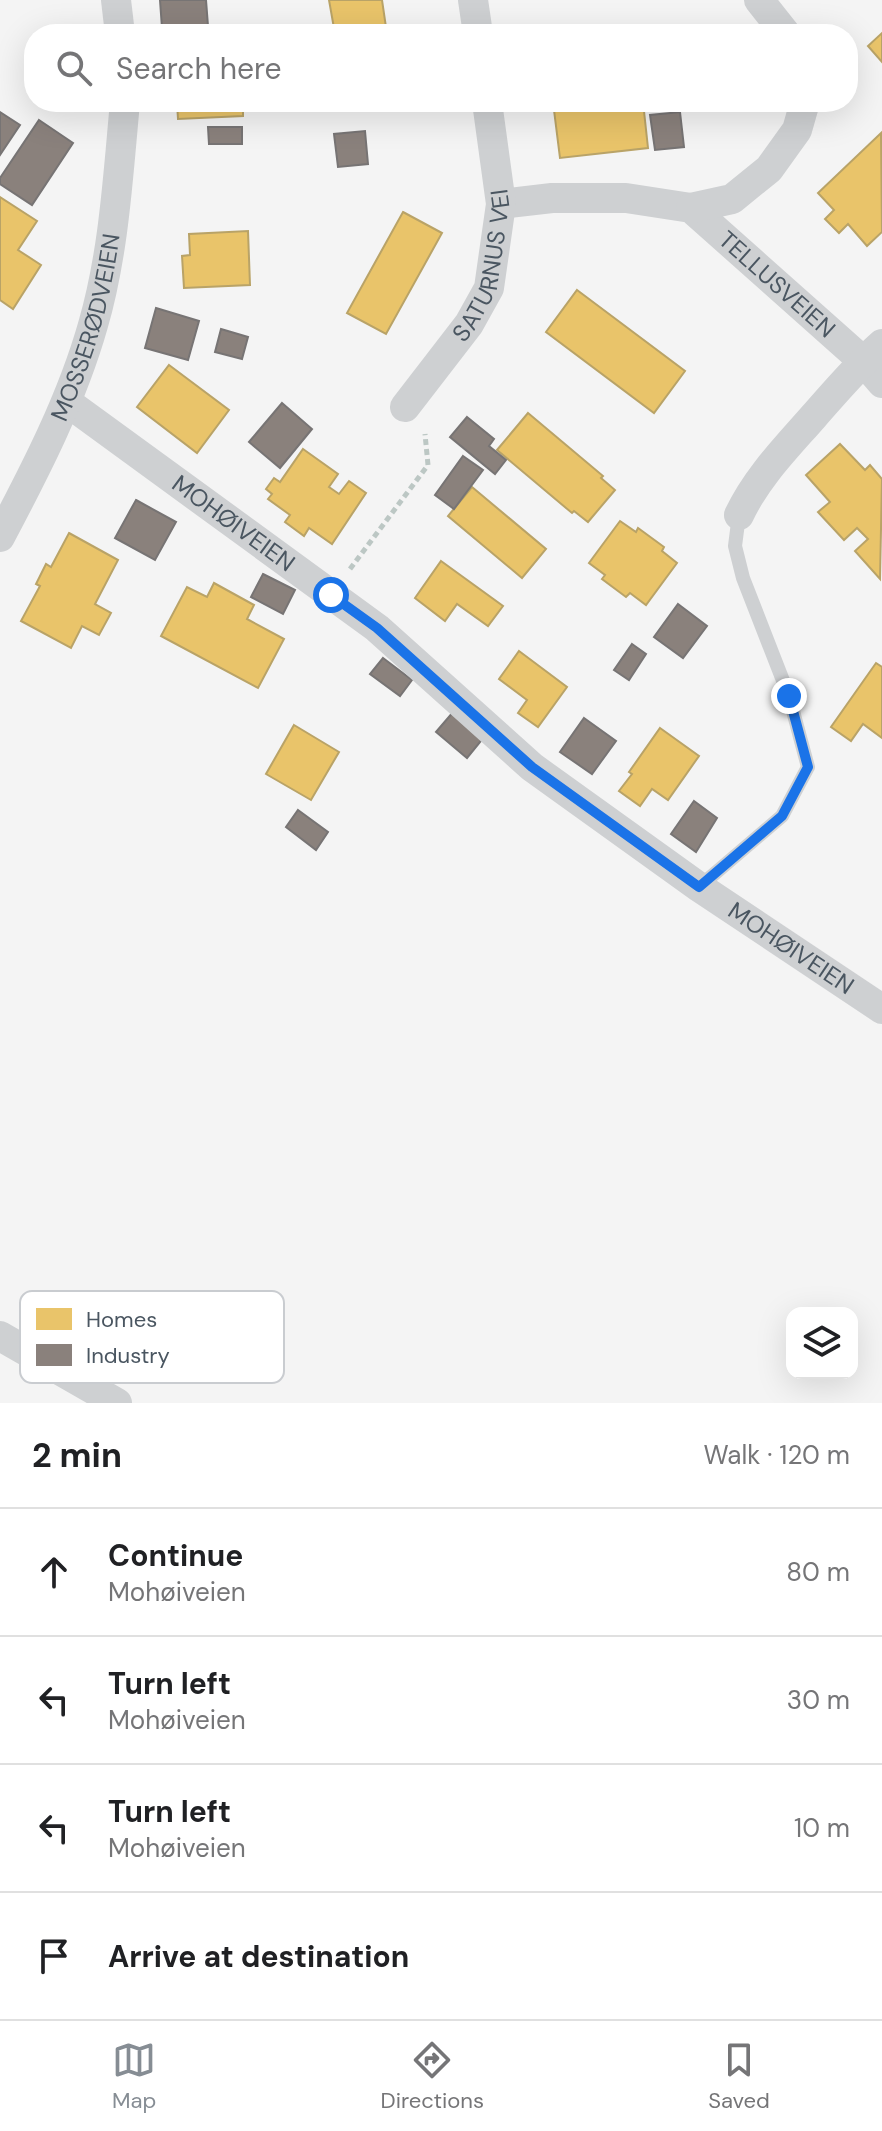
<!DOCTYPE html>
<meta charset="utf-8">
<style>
:root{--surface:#fff;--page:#f2f2f2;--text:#202124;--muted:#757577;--line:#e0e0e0;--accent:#868d94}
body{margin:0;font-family:"DM Sans",sans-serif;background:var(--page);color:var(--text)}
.controls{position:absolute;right:24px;bottom:24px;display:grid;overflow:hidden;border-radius:16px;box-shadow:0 8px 32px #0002}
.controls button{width:72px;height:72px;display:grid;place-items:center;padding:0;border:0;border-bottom:2px solid var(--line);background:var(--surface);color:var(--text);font:40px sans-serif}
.stop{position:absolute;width:24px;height:24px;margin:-18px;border:6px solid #1a73e8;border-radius:50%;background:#fff}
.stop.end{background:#1a73e8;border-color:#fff;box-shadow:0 2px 8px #0008}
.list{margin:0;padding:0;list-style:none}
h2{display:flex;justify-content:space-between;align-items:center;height:104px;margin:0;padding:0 32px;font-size:34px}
h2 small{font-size:26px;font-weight:400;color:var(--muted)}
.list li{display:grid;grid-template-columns:52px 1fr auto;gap:24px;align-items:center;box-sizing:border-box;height:128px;padding:0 32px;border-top:2px solid var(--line)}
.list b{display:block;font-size:30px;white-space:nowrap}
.list p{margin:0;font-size:26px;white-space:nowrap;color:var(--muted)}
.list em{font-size:26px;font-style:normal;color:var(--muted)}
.icon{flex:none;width:44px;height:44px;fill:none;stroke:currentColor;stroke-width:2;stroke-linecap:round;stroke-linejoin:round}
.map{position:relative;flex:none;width:882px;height:1403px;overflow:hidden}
.search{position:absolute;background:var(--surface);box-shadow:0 8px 32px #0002;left:24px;right:24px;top:24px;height:88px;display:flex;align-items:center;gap:20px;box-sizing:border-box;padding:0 28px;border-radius:32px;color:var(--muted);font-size:30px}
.sheet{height:616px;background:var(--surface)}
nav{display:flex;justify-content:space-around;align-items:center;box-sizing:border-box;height:112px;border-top:2px solid var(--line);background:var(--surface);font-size:22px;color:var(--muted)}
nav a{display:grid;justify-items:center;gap:4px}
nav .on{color:var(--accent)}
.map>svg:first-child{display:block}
</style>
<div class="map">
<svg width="882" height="1403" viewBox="0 0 882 1403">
<rect width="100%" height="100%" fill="#f4f4f4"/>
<g fill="#e9c46a" stroke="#b9a367" stroke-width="2">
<path d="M 329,0 L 382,0 L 387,34 L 335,34 Z"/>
<path d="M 882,33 L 882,62 L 868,46 Z"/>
<path d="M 177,102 L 243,102 L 243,116 L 178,119 Z"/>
<path d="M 553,102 L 643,102 L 648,148 L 560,158 Z"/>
<path d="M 881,133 L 882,232 L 867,246 L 848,224 L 839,233 L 825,219 L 834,210 L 818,193 Z"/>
<path d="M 0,197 L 37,221 L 18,250 L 41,265 L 13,309 L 0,300 Z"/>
<path d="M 403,212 L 442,233 L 386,334 L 347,313 Z"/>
<path d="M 248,231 L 250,285 L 184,288 L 182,256 L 190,255 L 189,234 Z"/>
<path d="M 577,290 L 685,371 L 654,413 L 546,332 Z"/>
<path d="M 169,365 L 229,410 L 197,453 L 137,407 Z"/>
<path d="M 528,413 L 603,476 L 601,478 L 615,490 L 588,522 L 574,511 L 572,513 L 497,450 Z"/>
<path d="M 840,444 L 865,470 L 870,465 L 882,479 L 880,579 L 855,551 L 868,539 L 857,528 L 844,540 L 818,512 L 830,502 L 806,475 Z"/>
<path d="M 303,449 L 338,474 L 329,487 L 339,494 L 349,481 L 366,493 L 332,544 L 309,528 L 304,536 L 285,522 L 290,515 L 268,499 L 272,494 L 266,489 L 274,478 L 280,482 Z"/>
<path d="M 472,487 L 546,549 L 522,578 L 448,516 Z"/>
<path d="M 620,521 L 636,532 L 638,528 L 664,547 L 662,551 L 677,563 L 646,605 L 630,593 L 626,597 L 602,579 L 605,575 L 589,563 Z"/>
<path d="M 69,533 L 118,560 L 95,604 L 111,613 L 99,635 L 82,626 L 71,648 L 21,621 L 40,586 L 36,584 L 46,564 L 51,567 Z"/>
<path d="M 441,561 L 503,606 L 488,626 L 457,604 L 445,621 L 415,598 Z"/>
<path d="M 214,583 L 254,605 L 247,619 L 284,639 L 258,688 L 161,636 L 187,587 L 207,597 Z"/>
<path d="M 519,651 L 567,687 L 538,727 L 518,713 L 527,700 L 499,679 Z"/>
<path d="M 876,663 L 882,667 L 882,738 L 863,724 L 851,741 L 831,727 Z"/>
<path d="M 294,725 L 339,752 L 311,800 L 266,774 Z"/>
<path d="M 660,728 L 699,756 L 668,800 L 652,789 L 640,806 L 619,791 L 632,774 L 629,772 Z"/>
</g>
<g fill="#8a817c" stroke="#777474" stroke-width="2">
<path d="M 160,0 L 206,0 L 208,26 L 162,28 Z"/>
<path d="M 0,112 L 20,125 L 0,155 Z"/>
<path d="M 680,112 L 684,147 L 655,150 L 650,115 Z"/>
<path d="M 39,120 L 73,143 L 32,205 L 0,184 L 0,178 Z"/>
<path d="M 208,127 L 242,127 L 242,144 L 209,144 Z"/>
<path d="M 365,131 L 368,164 L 338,167 L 334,134 Z"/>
<path d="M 156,308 L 199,321 L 188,360 L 145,348 Z"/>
<path d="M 221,329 L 248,337 L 242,359 L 215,352 Z"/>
<path d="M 282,403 L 312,429 L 280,468 L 249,442 Z"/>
<path d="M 467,417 L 494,439 L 489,446 L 506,460 L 495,474 L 450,437 Z"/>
<path d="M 463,456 L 483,470 L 454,509 L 435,495 Z"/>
<path d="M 136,500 L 176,522 L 155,560 L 115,538 Z"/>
<path d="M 263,574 L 295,590 L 283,614 L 251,597 Z"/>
<path d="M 678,604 L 707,626 L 683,658 L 654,637 Z"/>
<path d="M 632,644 L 646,654 L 629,680 L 614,670 Z"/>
<path d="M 383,658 L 412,680 L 400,696 L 370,674 Z"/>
<path d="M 454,711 L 485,736 L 467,758 L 436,732 Z"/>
<path d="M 584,718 L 616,741 L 592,774 L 560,752 Z"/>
<path d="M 694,801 L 717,818 L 696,852 L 671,834 Z"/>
<path d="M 298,810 L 328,832 L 316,850 L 286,827 Z"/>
</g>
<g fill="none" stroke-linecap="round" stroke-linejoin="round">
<path stroke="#bcc7c4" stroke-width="5" stroke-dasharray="6 4" stroke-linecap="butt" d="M 350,569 L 428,465 L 425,434"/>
<path stroke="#ced0d2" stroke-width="14" d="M 699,887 L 782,816 L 808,767 L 789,696 L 743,578 L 735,546 L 739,515"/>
<g stroke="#ced0d2" stroke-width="30">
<path d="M 116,0 L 120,34"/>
<path d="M 473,0 L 478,34"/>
<path d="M 759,0 L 786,34"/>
<path id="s1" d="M 501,204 L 552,198 L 626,198 L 691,208 L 863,361 L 882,383"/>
<path d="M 691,208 L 732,199 L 769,169 L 797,130 L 805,102"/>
<path id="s2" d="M 67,402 L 377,628 L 532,767 L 699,887 L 882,1009"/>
<path id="s3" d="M 405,407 L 469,324 L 489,288 L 501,204 L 487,102"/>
<path d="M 739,515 C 757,477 786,448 814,416 C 836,391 857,366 882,344"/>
<path id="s4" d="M 0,537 C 36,469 72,399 93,325 C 114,253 118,176 125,102"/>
<path d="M 0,1336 L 117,1403"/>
</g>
</g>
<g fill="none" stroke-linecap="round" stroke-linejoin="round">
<path stroke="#1a73e8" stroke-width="10" d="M 331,595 L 377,628 L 532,767 L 699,887 L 782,816 L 808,767 L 789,696"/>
</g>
<g text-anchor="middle" stroke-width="8" stroke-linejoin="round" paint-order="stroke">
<g font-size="24" fill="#4a5661" stroke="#fff">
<text dy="8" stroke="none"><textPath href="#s3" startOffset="166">SATURNUS VEI</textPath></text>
<text dy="8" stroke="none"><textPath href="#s1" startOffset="306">TELLUSVEIEN</textPath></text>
<text dy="8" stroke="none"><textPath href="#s4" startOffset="228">MOSSERØDVEIEN</textPath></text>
<text dy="8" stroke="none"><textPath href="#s2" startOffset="206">MOHØIVEIEN</textPath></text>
<text dy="8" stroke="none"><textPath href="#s2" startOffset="908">MOHØIVEIEN</textPath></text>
</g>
</g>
<rect x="20" y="1291" width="264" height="92" rx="12" fill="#fff" stroke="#c9ccd0" stroke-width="2"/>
<rect x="36" y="1308" width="36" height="22" fill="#e9c46a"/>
<rect x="36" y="1344" width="36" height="22" fill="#8a817c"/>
<g font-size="22" fill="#4a5661">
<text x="86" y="1327">Homes</text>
<text x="86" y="1363">Industry</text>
</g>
</svg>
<div class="controls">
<button><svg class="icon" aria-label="layers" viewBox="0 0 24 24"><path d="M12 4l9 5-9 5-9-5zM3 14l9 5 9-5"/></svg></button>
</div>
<div class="stop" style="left:331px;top:595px"></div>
<div class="stop end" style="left:789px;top:696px"></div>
<div class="search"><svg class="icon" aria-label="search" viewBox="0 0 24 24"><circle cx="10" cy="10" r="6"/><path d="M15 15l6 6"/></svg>Search here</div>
</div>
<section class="sheet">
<h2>2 min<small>Walk · 120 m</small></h2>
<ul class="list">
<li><svg class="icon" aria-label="ahead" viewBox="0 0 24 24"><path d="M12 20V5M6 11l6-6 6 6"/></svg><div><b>Continue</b><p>Mohøiveien</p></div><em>80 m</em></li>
<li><svg class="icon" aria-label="left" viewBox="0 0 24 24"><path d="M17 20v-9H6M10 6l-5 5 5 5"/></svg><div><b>Turn left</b><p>Mohøiveien</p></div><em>30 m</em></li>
<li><svg class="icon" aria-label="left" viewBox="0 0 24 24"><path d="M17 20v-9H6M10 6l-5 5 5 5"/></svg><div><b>Turn left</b><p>Mohøiveien</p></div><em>10 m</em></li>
<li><svg class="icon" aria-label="arrive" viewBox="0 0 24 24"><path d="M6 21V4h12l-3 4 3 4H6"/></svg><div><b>Arrive at destination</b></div></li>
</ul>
</section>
<nav>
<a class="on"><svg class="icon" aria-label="map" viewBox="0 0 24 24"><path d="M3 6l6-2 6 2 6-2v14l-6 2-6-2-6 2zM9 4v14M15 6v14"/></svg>Map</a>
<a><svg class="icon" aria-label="directions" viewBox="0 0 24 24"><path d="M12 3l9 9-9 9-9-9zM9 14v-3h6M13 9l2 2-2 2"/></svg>Directions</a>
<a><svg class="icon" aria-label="saved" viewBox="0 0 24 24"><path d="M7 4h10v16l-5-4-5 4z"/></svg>Saved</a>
</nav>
